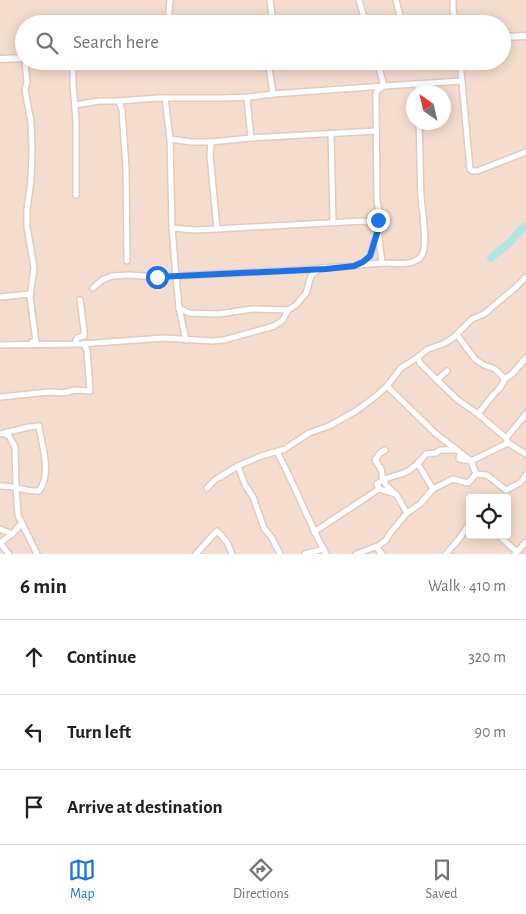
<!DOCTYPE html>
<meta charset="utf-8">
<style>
:root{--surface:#fff;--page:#f2f2f2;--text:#222;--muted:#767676;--line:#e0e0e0;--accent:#1a73e8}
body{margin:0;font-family:"Alegreya Sans",sans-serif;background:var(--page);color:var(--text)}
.controls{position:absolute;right:15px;bottom:15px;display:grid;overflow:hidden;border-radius:5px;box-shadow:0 2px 12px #0003}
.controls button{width:45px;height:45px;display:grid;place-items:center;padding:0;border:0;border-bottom:1px solid var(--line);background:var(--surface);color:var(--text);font:25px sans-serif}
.compass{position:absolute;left:406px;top:85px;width:45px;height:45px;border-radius:50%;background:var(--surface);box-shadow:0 2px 12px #0003;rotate:326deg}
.stop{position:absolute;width:15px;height:15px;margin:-11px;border:4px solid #1a73e8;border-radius:50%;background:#fff}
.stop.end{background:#1a73e8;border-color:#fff;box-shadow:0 1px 5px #0008}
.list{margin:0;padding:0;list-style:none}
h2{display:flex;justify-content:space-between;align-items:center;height:65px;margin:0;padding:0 20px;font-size:21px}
h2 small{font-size:16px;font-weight:400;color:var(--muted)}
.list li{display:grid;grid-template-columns:32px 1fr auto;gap:15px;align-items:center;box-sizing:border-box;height:75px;padding:0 20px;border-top:1px solid var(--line)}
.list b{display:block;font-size:19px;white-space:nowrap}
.list em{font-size:16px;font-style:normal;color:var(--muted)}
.icon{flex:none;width:28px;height:28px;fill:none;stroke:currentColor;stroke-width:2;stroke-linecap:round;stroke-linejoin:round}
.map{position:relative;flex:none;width:526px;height:554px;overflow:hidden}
.search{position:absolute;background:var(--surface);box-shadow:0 2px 12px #0003;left:15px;right:15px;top:15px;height:55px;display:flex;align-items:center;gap:12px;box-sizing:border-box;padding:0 18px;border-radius:28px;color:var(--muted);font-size:19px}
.sheet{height:290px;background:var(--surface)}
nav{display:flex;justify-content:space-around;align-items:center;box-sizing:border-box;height:70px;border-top:1px solid var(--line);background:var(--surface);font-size:14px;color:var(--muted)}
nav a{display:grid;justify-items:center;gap:2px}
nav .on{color:var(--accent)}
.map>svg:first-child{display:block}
</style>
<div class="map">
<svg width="526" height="554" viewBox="0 0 526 554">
<rect width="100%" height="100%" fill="#fceddf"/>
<path fill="#f4ddce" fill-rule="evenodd" d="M 0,0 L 526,0 L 526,554 L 0,554 ZM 24,24 L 502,24 L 502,61 L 24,61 ZM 414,92 L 444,92 L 444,122 L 414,122 ZM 470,498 L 507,498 L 507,535 L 470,535 Z"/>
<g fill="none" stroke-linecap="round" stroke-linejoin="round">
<path stroke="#b4e5e5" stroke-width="8" d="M 491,258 C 497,251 505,248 511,241 C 516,236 519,230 526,226"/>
<defs>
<g id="minor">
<path d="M 270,0 L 273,24"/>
<path d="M 359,0 L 366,24"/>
<path d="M 396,0 L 402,24"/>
<path d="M 453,0 L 453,10 L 456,24"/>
<path d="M 168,24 L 170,0"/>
<path d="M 25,61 L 27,82 L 25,90 L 31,122 L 32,150 L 31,180 L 27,209 L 27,227 L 34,268 L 30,297 L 36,342 L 32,342"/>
<path d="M 73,61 L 73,84 L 76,121 L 76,195"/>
<path d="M 268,61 L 273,94"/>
<path d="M 460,61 L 470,169 L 472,171 L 477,171 L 526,152"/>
<path d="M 418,84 L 418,92"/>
<path d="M 165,98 L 170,139 L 172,228 L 176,276 L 179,308 L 186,340"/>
<path d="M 119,101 L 122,110 L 126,168 L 127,261"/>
<path d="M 75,105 L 99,101 L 119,101 L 158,98 L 222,98 L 249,97"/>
<path d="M 331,133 L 333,223"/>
<path d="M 251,138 L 247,99 L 249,97 L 273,94 L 384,86 L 377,61"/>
<path d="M 170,139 L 191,142 L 211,142"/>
<path d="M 378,220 L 378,230 L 382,263 C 394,263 415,267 422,255 C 428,245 422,209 421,197 C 420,172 420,147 419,122"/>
<path d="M 172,228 L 194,230 L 217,229 L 210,155 L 211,142 L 251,138 L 376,131"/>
<path d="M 217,229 L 363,221 L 375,223 C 381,217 379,210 377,202 L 376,94 L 377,91 L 384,86 L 462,81"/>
<path d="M 358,265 L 382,263"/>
<path d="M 93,288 L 102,280 L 112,276 L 130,275 L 157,277 L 319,269"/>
<path d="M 0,297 L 31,294"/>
<path d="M 179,308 L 189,313 L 218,314 L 253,309 L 288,310"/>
<path d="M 457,335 L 475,359 L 484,365 L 495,369 L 505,379"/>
<path d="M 75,344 L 77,338 L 84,336 L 84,330 L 80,300"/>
<path d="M 0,345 L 81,344 L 164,338 L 212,341 L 224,340 L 274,326 L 283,320 L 288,310 L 296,305 L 306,293 L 311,276 L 320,268 L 354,266 L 363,262 L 370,256 L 378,230"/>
<path d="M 447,371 L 437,380 L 458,400 L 478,414 L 506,438"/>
<path d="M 437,380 L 420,363 L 418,357 L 428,349 L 443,344 L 453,338 L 472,319 L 484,314 L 516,287 L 526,277"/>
<path d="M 387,386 L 435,433 L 471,461 L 508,443"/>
<path d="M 0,397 L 49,392 L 63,393 L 75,390 L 90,391 L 87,351 L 84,343"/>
<path d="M 478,414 L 493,395 L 500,388 L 505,379 L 512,374 L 526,358"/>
<path d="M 526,414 L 506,438 L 508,443 L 526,454"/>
<path d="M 0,434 L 4,433 L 9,436 L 15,447 L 16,487 L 18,515 L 37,554"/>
<path d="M 385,450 L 380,453 L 375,460 L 381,469 L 383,479 L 386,485 L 393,492"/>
<path d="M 277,452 C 295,485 308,521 326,554"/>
<path d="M 460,453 L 459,459 L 471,461 L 476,474"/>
<path d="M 418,464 L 433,489"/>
<path d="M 238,466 L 245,485 L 253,497 L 264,528 L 272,538 L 280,554"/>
<path d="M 0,486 C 14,485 24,492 39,491 C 52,474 42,446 39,426 L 29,427 L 4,433"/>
<path d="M 207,488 L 215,480 L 238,466 L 261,456 L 285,449 L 309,433 L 329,426 L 356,411 L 376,396 L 387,386 L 401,368 L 418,357"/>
<path d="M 379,489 L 377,484 C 387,476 394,477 404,473 C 414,469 420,461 426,454 L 436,453 L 440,450 L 456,450"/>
<path d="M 0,529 L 12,534"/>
<path d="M 314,532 L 379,489 L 396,494 L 407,513"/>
<path d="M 498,535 L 517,552"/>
<path d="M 0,543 L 12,534 L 22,523"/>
<path d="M 0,543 L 9,554"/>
<path d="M 376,547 L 382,554"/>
<path d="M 196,554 L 214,534 L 217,531 L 227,542 L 232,554"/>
<path d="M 305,554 L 324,549"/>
<path d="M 356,554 L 380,545 L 386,540 L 391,532 L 407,513 L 420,504 L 433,489 L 453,479 L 468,483 L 476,474 L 487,475 L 506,490 L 520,483 L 526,475"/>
<path d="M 446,554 L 459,539 L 470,523"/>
<path d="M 515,554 L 526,542"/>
</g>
<g id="tertiary">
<path d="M 502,37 L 526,36"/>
<path d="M 0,59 L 24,58"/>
</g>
</defs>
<use href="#minor" stroke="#e2cabe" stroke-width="8"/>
<use href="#tertiary" stroke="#e2cabe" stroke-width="9"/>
<use href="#minor" stroke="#fff" stroke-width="5"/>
<use href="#tertiary" stroke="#fff" stroke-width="6"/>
</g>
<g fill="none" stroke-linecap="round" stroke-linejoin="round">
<path stroke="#1a73e8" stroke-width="6" d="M 157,277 L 326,269 L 354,266 L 363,262 L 370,256 L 378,230 L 378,220"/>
</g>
</svg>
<div class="controls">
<button><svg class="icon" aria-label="locate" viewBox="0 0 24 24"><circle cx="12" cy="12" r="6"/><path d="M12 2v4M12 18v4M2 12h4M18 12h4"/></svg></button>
</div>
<svg class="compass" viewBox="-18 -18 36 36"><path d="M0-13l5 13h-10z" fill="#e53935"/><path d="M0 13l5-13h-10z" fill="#767676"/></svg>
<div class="stop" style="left:157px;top:277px"></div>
<div class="stop end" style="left:378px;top:220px"></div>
<div class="search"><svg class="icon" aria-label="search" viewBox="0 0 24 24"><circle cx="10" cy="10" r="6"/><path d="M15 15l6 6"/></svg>Search here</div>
</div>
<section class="sheet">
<h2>6 min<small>Walk · 410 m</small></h2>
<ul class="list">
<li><svg class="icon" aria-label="ahead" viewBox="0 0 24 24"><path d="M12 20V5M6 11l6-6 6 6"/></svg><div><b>Continue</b></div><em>320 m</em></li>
<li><svg class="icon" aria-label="left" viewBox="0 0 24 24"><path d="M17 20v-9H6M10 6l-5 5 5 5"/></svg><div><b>Turn left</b></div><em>90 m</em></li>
<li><svg class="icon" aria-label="arrive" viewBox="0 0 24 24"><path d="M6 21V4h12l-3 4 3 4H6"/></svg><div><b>Arrive at destination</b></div></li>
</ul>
</section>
<nav>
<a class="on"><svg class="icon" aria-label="map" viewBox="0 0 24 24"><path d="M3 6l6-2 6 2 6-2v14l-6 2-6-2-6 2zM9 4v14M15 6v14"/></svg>Map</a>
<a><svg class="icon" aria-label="directions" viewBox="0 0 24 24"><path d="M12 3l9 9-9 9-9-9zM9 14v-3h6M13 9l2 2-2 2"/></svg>Directions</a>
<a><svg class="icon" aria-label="saved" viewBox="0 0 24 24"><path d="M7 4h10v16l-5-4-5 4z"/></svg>Saved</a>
</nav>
